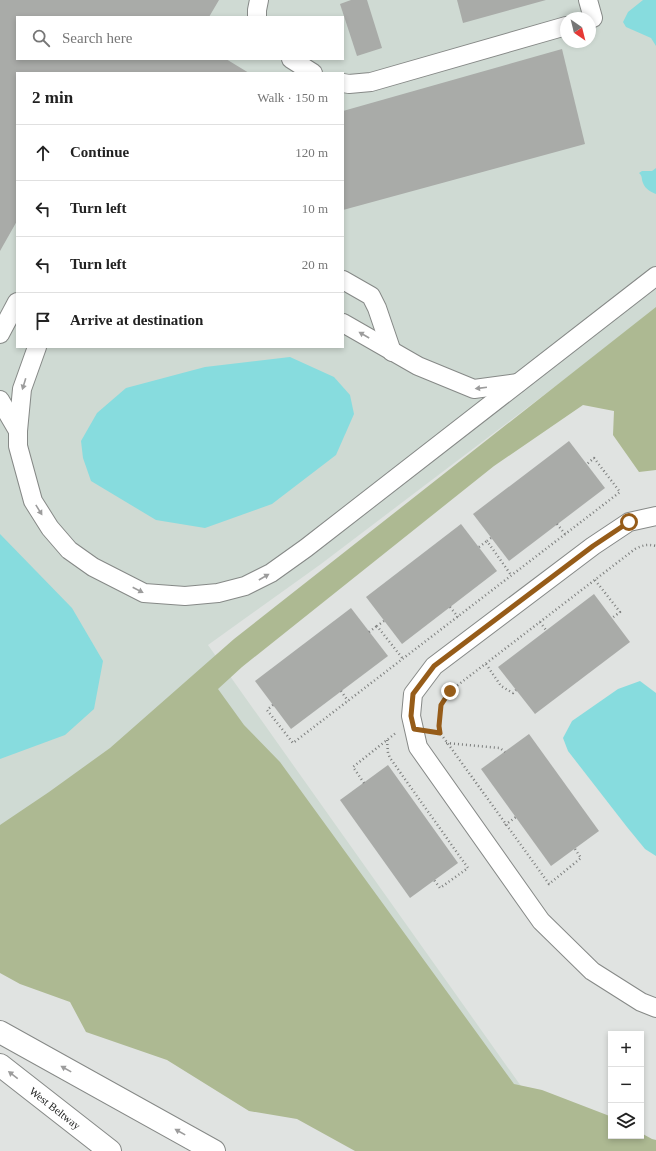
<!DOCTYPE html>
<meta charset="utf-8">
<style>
:root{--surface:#fff;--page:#f6f6f6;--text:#222;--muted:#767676;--line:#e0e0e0}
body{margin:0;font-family:"Times New Roman",serif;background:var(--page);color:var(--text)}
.controls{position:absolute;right:12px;bottom:12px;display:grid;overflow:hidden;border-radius:0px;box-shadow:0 2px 6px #0003}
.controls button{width:36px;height:36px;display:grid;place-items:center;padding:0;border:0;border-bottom:1px solid var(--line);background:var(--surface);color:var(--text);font:20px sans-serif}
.compass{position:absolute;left:560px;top:12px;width:36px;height:36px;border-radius:50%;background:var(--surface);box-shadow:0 2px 6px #0003;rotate:145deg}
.stop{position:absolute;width:12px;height:12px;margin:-9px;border:3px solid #965c19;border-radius:50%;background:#fff}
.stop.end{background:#965c19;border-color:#fff;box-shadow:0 1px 4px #0008}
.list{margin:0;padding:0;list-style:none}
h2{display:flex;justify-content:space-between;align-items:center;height:52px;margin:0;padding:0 16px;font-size:17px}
h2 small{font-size:13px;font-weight:400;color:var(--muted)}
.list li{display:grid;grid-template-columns:26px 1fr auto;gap:12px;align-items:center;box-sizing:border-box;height:56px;padding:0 16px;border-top:1px solid var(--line)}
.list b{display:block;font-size:15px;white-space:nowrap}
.list em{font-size:13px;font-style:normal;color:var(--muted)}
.icon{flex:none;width:22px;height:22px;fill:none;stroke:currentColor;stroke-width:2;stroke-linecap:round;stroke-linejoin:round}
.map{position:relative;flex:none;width:656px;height:1151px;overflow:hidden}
.search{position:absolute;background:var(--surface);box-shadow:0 2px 6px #0003;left:16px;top:16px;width:328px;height:44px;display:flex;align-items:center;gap:10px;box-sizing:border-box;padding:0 14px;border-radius:0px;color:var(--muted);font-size:15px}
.panel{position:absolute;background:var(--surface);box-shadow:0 2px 6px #0003;left:16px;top:72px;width:328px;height:276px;border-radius:0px}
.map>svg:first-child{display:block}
</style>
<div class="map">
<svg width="656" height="1151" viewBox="0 0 656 1151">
<rect width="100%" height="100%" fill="#e0e3e1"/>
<path fill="#cfdad3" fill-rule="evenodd" d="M 0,0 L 656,0 L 656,310 L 321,564 L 208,645 L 567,1151 L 0,926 ZM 17,17 L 343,17 L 343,59 L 17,59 ZM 566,18 L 590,18 L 590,42 L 566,42 ZM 17,73 L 343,73 L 343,347 L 17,347 Z"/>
<path fill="#adb992" d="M 656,307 L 656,470 L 639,472 L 613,435 L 614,411 L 583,405 L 494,466 L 242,667 L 218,689 L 244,725 L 280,762 L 514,1084 L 542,1090 L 607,1115 L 611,1117 L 611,1136 L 641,1136 L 641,1133 L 652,1139 L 656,1140 L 656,1151 L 355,1151 L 297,1119 L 249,1111 L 167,1060 L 86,1032 L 70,1002 L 20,984 L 0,973 L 0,825 L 49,792 L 110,748 L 234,639 Z"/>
<g fill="#87dcde">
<path d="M 643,0 L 656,0 L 656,46 L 651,38 L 626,27 L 623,22 L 628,12 Z"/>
<path d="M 656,168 L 656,194 C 651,192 645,189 643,183 C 641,178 643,177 639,173 L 642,171 L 652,171 Z"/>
<path d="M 290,357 L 334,377 L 350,395 L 354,414 L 336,455 L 272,504 L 205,528 L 156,520 L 91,481 L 83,458 L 81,441 L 97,413 L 126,388 L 205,367 Z"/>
<path d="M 0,534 L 72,608 L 103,661 L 94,709 L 65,735 L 0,759 Z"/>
<path d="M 640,681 L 656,693 L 656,856 L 645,849 L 627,827 L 568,751 L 563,738 L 572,721 L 618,689 Z"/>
</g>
<g fill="#a9aba8">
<path d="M 0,0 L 219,0 L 209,17 L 17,17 L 17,59 L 226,59 L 249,73 L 17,73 L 17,221 L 0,251 Z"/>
<path d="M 351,0 L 367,0 L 382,48 L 357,56 L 340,4 Z"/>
<path d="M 457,0 L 546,0 L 463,23 Z"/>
<path d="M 562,49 L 585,144 L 343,210 L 343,111 Z"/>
<path d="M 569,441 L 605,488 L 509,561 L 473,514 Z"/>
<path d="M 461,524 L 497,571 L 402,644 L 366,597 Z"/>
<path d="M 594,594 L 630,642 L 535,714 L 498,667 Z"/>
<path d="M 351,608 L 388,656 L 291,729 L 255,681 Z"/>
<path d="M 529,734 L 599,831 L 551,866 L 481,769 Z"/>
<path d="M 388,765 L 458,863 L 410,898 L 340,800 Z"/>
</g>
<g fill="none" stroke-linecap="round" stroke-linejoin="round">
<defs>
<g id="minor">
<path d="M 588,0 L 593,18 L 590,19"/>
<path d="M 257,17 L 257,10 L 259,0"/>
<path d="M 291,59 L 313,73"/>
<path d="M 343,83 L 349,84 L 371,82 L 566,26"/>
<path d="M 343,280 L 371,296 L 377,308 L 392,352"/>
<path d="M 343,323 L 418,366 L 474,389 L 518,383"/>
<path d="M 0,334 L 17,302"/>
<path d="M 37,347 L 22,389 L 18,431 L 18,446 L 33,501 L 50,528 L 69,550 L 93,567 L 144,593 L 185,596 L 218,593 L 245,586 L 271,573 L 306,548 L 656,276"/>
<path d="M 0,400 L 18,431"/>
<path d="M 656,516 L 629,522 L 593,546 L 434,666 L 413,694 L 411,716 L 418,747 L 541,921 L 592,971 L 641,1002 L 656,1008"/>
</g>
<g id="highway">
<path d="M 0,1032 L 214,1151"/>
<path id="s1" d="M 0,1065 L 110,1151"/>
</g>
</defs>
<use href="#minor" stroke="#868987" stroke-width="20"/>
<use href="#highway" stroke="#868987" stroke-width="24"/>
<g stroke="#7c7e7d" stroke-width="2.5" stroke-dasharray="1 3" stroke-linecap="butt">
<path d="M 557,524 L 565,534"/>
<path d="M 491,538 L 487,541 L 511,575"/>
<path d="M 479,547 L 487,541"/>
<path d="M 595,580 L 620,612 L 612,618"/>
<path d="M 450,607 L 458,617"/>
<path d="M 384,621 L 377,626 L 403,659"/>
<path d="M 540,622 L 546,630"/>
<path d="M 369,632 L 377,626"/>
<path d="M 486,664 L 501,686 L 513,693 L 516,690"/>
<path d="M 341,691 L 348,701"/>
<path d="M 273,705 L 267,710 L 293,743 L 620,492 L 594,458 L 587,464"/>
<path d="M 387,740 L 388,753 L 390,758 L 468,868 L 440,888 L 434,880"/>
<path d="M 446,743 L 500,748 L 505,752"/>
<path d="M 364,783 L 353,767 L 397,732"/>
<path d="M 505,825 L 516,817"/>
<path d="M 575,849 L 581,858 L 549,884 L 441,734 L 439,725 L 441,705 L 450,691 L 635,549 C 643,545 647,544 656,546"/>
</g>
<use href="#minor" stroke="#fff" stroke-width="18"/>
<use href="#highway" stroke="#fff" stroke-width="22"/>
</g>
<defs><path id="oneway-solid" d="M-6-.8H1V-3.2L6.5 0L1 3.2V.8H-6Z"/></defs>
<g fill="#9c9c9c">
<use href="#oneway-solid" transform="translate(364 335) rotate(-150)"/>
<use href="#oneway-solid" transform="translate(24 384) rotate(107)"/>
<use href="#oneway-solid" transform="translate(481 388) rotate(173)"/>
<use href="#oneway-solid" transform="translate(39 510) rotate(58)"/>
<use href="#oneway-solid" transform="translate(264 577) rotate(-30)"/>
<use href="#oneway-solid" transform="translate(138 590) rotate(27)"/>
<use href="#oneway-solid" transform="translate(66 1069) rotate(-151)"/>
<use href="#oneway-solid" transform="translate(13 1075) rotate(-142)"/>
<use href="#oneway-solid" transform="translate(180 1132) rotate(-151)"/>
</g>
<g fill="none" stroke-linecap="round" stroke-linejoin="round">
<path stroke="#965c19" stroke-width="5" d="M 450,691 L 441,705 L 439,726 L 440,733 L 414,729 L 411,716 L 413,694 L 434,666 L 593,546 L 629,522"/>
</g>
<g text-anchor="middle" stroke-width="3" stroke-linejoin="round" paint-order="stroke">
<g font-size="11" fill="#222322" stroke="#e0e3e1">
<text dy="4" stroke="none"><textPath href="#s1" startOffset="70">West Beltway</textPath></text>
</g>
</g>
</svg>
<div class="controls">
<button>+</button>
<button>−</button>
<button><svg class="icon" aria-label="layers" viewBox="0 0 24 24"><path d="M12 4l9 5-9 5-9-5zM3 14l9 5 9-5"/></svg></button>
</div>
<svg class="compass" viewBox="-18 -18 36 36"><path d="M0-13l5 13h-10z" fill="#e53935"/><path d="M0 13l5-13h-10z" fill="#767676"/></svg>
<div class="stop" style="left:629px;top:522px"></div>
<div class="stop end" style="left:450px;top:691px"></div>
<div class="search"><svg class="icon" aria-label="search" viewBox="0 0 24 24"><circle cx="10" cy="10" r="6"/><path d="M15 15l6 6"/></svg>Search here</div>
<section class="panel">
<h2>2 min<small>Walk · 150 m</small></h2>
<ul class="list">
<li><svg class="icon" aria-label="ahead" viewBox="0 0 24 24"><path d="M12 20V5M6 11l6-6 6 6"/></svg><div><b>Continue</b></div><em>120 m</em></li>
<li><svg class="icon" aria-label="left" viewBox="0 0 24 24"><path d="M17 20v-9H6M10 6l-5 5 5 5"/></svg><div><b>Turn left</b></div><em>10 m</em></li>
<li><svg class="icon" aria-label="left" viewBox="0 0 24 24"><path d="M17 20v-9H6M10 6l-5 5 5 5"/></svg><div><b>Turn left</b></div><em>20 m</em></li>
<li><svg class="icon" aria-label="arrive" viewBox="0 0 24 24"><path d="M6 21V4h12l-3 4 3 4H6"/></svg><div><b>Arrive at destination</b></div></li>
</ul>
</section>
</div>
